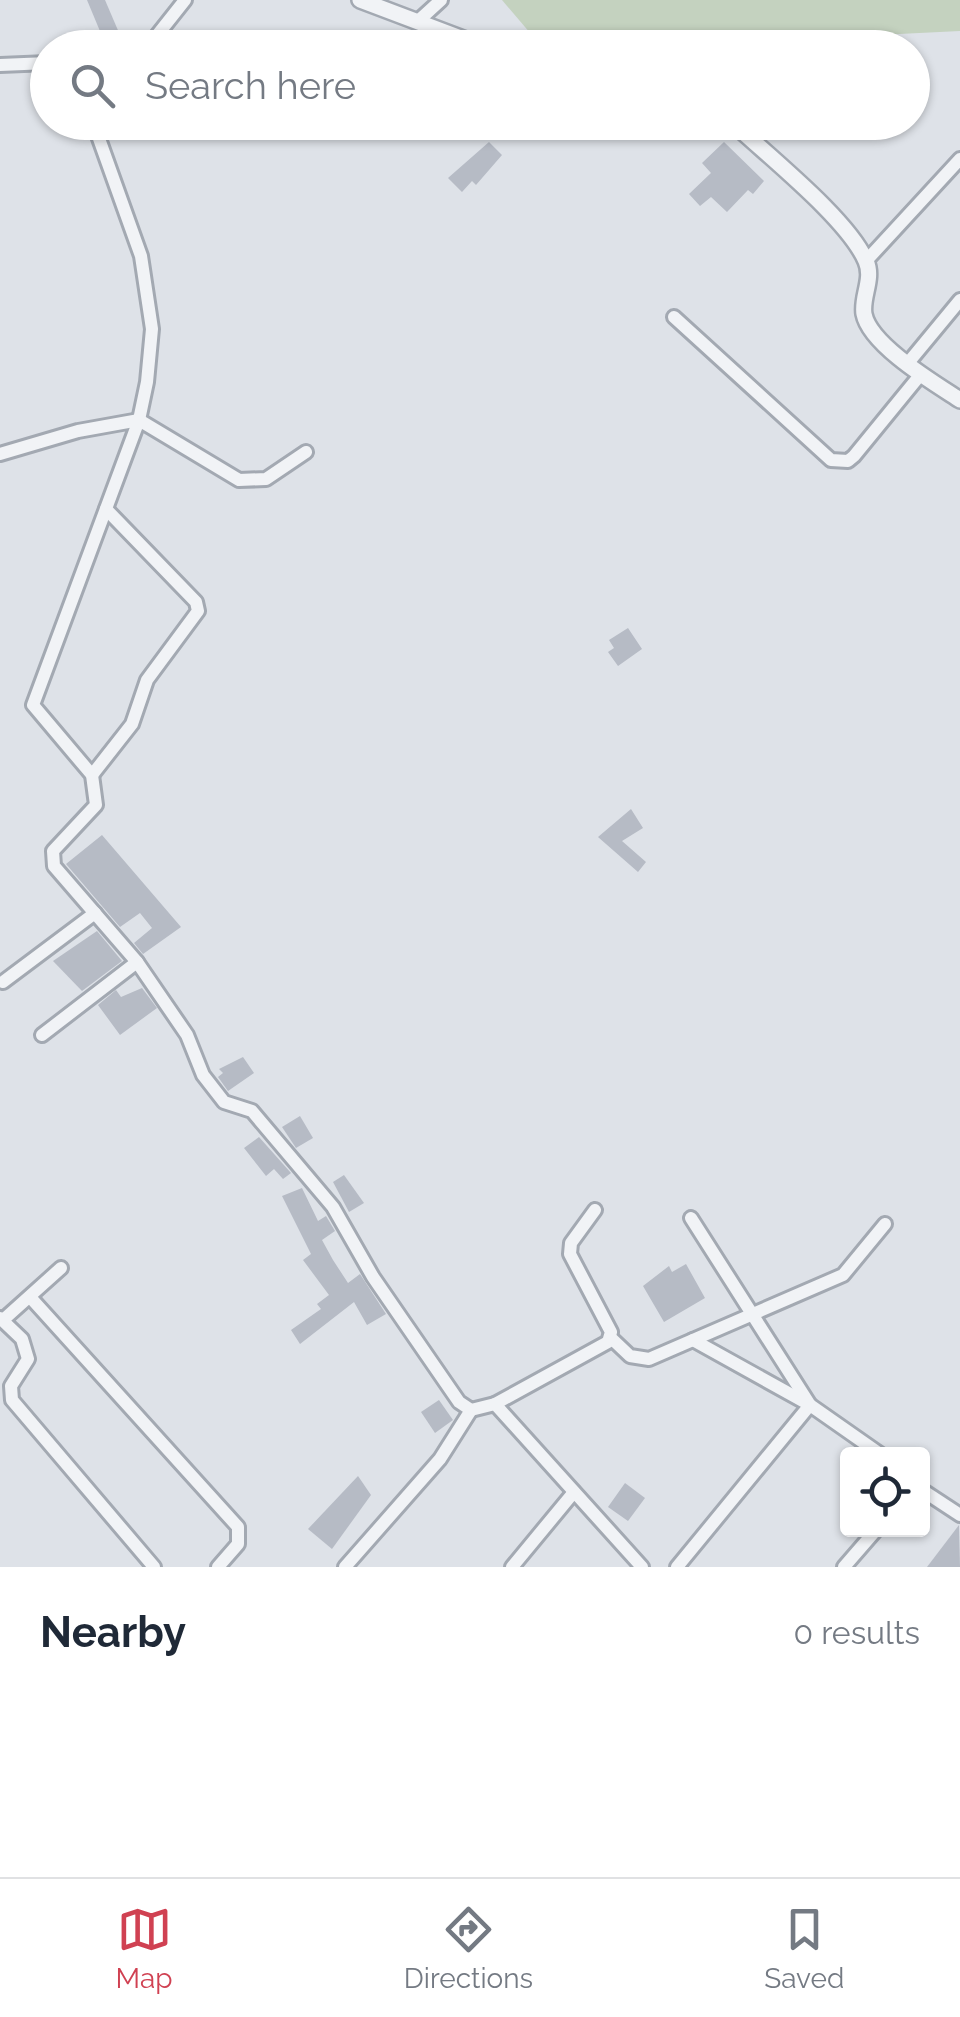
<!DOCTYPE html>
<style>
:root{--surface:#fff;--page:#f2f2f3;--text:#1f2937;--muted:#747a83;--line:#e0e1e3;--accent:#d04152}
body{margin:0;font-family:Raleway,sans-serif;background:var(--page);color:var(--text)}
.controls{position:absolute;right:30px;bottom:30px;display:grid;overflow:hidden;border-radius:10px;box-shadow:0 2px 8px #0004}
.controls button{width:90px;height:90px;display:grid;place-items:center;padding:0;border:0;border-bottom:2px solid var(--line);background:var(--surface);color:var(--text);font:50px sans-serif}
.list{margin:0;padding:0;list-style:none}
h2{display:flex;justify-content:space-between;align-items:center;height:130px;margin:0;padding:0 40px;font-size:42px}
h2 small{font-size:32px;font-weight:400;color:var(--muted)}
.icon{flex:none;width:55px;height:55px;fill:none;stroke:currentColor;stroke-width:2;stroke-linecap:round;stroke-linejoin:round}
.map{position:relative;flex:none;width:960px;height:1567px;overflow:hidden}
.search{position:absolute;background:var(--surface);box-shadow:0 2px 8px #0004;left:30px;right:30px;top:30px;height:110px;display:flex;align-items:center;gap:25px;box-sizing:border-box;padding:0 35px;border-radius:55px;color:var(--muted);font-size:38px}
.sheet{height:310px;background:var(--surface)}
nav{display:flex;justify-content:space-around;align-items:center;box-sizing:border-box;height:140px;border-top:2px solid var(--line);background:var(--surface);font-size:28px;color:var(--muted)}
nav a{display:grid;justify-items:center;gap:5px}
nav .on{color:var(--accent)}
.map>svg:first-child{display:block}
</style>
<div class="map">
<svg width="960" height="1567" viewBox="0 0 960 1567">
<rect width="100%" height="100%" fill="#dee2e8"/>
<path fill="#c4d2bf" d="M 502,0 L 960,0 L 960,31 L 639,47 L 542,47 Z"/>
<g fill="#b6bbc5">
<path d="M 87,0 L 105,0 L 123,42 L 107,48 Z"/>
<path d="M 489,142 L 502,155 L 476,185 L 472,181 L 462,192 L 448,178 Z"/>
<path d="M 724,142 L 764,181 L 753,194 L 748,190 L 727,212 L 711,197 L 700,206 L 689,194 L 711,173 L 702,163 Z"/>
<path d="M 628,628 L 642,649 L 618,666 L 608,652 L 614,648 L 609,640 Z"/>
<path d="M 631,809 L 643,828 L 622,841 L 646,862 L 638,872 L 598,837 Z"/>
<path d="M 102,835 L 181,927 L 143,954 L 134,943 L 152,928 L 140,913 L 120,927 L 66,864 Z"/>
<path d="M 97,931 L 122,961 L 82,991 L 53,961 Z"/>
<path d="M 142,988 L 157,1008 L 120,1035 L 98,1005 L 116,990 L 121,997 Z"/>
<path d="M 243,1057 L 254,1073 L 228,1091 L 218,1077 L 223,1073 L 219,1069 Z"/>
<path d="M 300,1116 L 313,1138 L 296,1148 L 282,1127 Z"/>
<path d="M 259,1137 L 291,1173 L 283,1179 L 274,1169 L 266,1176 L 244,1148 Z"/>
<path d="M 344,1175 L 364,1203 L 349,1212 L 333,1182 Z"/>
<path d="M 302,1188 L 318,1221 L 326,1216 L 335,1231 L 322,1240 L 333,1260 L 348,1283 L 360,1274 L 386,1314 L 367,1325 L 354,1302 L 300,1344 L 291,1330 L 321,1309 L 317,1304 L 329,1295 L 303,1260 L 311,1254 L 282,1196 Z"/>
<path d="M 686,1264 L 705,1298 L 664,1322 L 643,1286 L 669,1266 L 672,1272 Z"/>
<path d="M 439,1400 L 453,1420 L 435,1433 L 421,1412 Z"/>
<path d="M 358,1476 L 371,1495 L 332,1549 L 308,1529 Z"/>
<path d="M 625,1483 L 645,1498 L 628,1521 L 608,1507 Z"/>
<path d="M 959,1525 L 960,1567 L 927,1567 Z"/>
</g>
<g fill="none" stroke-linecap="round" stroke-linejoin="round">
<defs>
<g id="minor">
<path d="M 417,22 L 441,0"/>
<path d="M 147,48 L 185,0"/>
<path d="M 0,65 L 48,63"/>
<path d="M 98,122 L 97,133 L 141,256 L 152,329 L 147,382 L 139,420 L 33,705 L 92,775 L 96,805 L 53,851 L 54,866 L 137,962 L 187,1035 L 203,1075 L 224,1102 L 252,1111 L 333,1207 L 373,1277 L 459,1402 L 471,1410 L 495,1404 L 642,1567"/>
<path d="M 866,261 L 960,159"/>
<path d="M 674,317 L 831,460 L 848,461 L 854,456 L 921,374"/>
<path d="M 908,363 L 960,300"/>
<path d="M 0,454 L 78,431 L 139,420 L 239,480 L 266,479 L 306,452"/>
<path d="M 92,775 L 132,724 L 147,680 L 198,611 L 196,602 L 106,509"/>
<path d="M 3,982 L 95,913"/>
<path d="M 42,1035 L 137,962"/>
<path d="M 30,1297 L 238,1527 L 238,1544 L 218,1567"/>
<path d="M 0,1318 L 22,1339 L 28,1359 L 11,1386 L 12,1400 L 154,1567"/>
<path d="M 3,1320 L 61,1268"/>
<path d="M 610,1337 L 630,1356 L 649,1359 L 843,1275 L 885,1224"/>
<path d="M 693,1340 L 810,1405 L 880,1454"/>
<path d="M 495,1404 L 608,1342 L 611,1332 L 570,1254 L 571,1243 L 595,1210"/>
<path d="M 922,1490 L 960,1515"/>
<path d="M 345,1567 L 440,1459 L 471,1410"/>
<path d="M 512,1567 L 574,1492"/>
<path d="M 677,1567 L 810,1405 L 691,1218"/>
<path d="M 844,1567 L 876,1530"/>
</g>
<g id="tertiary">
<path d="M 360,0 L 466,40 L 471,48"/>
<path d="M 732,122 C 768,156 848,219 866,261 C 874,279 861,297 864,314 C 870,345 934,383 960,400"/>
</g>
</defs>
<use href="#minor" stroke="#a3a9b2" stroke-width="18"/>
<use href="#tertiary" stroke="#a3a9b2" stroke-width="20"/>
<use href="#minor" stroke="#f1f3f6" stroke-width="12"/>
<use href="#tertiary" stroke="#f1f3f6" stroke-width="15"/>
</g>
</svg>
<div class="controls">
<button><svg class="icon" aria-label="locate" viewBox="0 0 24 24"><circle cx="12" cy="12" r="6"/><path d="M12 2v4M12 18v4M2 12h4M18 12h4"/></svg></button>
</div>
<div class="search"><svg class="icon" aria-label="search" viewBox="0 0 24 24"><circle cx="10" cy="10" r="6"/><path d="M15 15l6 6"/></svg>Search here</div>
</div>
<section class="sheet">
<h2>Nearby<small>0 results</small></h2>
<ul class="list">
</ul>
</section>
<nav>
<a class="on"><svg class="icon" aria-label="map" viewBox="0 0 24 24"><path d="M3 6l6-2 6 2 6-2v14l-6 2-6-2-6 2zM9 4v14M15 6v14"/></svg>Map</a>
<a><svg class="icon" aria-label="directions" viewBox="0 0 24 24"><path d="M12 3l9 9-9 9-9-9zM9 14v-3h6M13 9l2 2-2 2"/></svg>Directions</a>
<a><svg class="icon" aria-label="saved" viewBox="0 0 24 24"><path d="M7 4h10v16l-5-4-5 4z"/></svg>Saved</a>
</nav>
